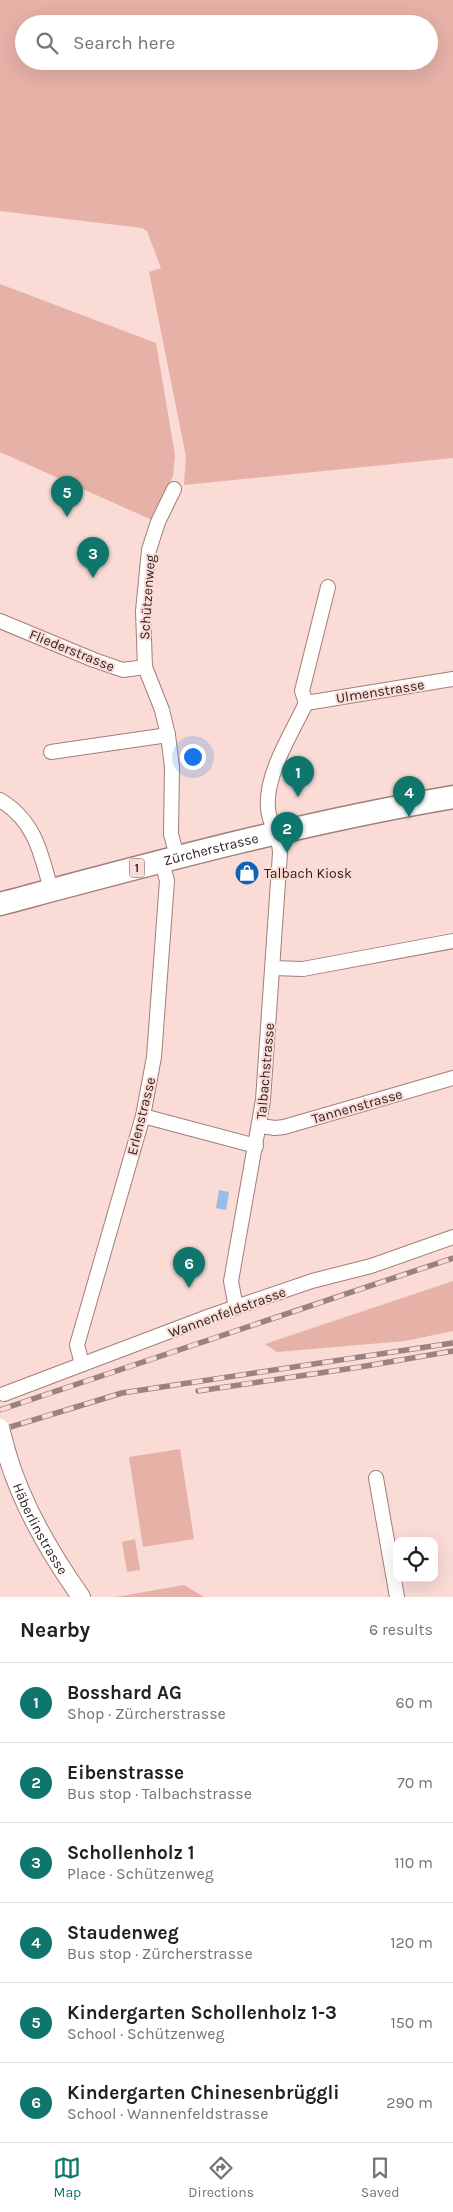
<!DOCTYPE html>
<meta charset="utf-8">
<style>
:root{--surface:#fff;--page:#f6f6f6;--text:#202124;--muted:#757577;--line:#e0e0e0;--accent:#0f766e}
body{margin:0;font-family:Karla,sans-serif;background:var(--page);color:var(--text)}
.controls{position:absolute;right:15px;bottom:15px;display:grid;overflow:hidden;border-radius:10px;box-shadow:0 5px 20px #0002}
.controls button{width:45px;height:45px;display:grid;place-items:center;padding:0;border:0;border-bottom:1px solid var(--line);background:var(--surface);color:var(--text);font:25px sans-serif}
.you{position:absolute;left:192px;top:756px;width:18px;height:18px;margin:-12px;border:4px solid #fff;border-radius:50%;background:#1a73e8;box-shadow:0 0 0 8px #1a73e833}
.badge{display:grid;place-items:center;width:32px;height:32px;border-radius:50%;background:var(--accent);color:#fff;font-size:16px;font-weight:700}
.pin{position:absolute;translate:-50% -41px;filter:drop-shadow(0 1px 2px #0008)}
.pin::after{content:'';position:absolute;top:26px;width:18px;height:15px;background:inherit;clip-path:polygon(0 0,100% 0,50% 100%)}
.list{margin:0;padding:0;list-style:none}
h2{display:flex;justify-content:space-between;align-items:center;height:65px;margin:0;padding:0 20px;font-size:21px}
h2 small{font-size:16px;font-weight:400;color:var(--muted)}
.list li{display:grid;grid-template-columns:32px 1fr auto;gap:15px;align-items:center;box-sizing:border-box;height:80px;padding:0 20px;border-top:1px solid var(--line)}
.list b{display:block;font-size:19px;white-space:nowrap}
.list p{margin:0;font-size:16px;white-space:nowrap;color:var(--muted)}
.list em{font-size:16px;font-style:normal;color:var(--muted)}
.icon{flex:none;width:28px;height:28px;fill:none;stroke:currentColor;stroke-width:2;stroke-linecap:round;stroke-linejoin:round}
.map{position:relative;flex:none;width:453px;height:1597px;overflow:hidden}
.search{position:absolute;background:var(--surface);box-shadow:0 5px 20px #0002;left:15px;right:15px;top:15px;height:55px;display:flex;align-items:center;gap:12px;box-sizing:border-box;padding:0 18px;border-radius:28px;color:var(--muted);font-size:19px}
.sheet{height:545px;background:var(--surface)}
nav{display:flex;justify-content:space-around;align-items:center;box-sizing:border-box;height:70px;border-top:1px solid var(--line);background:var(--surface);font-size:14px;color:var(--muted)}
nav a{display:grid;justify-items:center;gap:2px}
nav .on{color:var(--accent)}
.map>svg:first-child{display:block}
</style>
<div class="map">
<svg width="453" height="1597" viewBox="0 0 453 1597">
<rect width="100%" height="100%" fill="#fadbd5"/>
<g fill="#e6b1a7" fill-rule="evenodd">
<path d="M 0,0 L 453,0 L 453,458 L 184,485 L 186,457 L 149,272 L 161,268 L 147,231 L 142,228 L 0,211 ZM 24,24 L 429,24 L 429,61 L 24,61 Z"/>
<path d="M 0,284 L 156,343 L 175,455 L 173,476 L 152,520 L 0,452 Z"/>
<path d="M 453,1281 L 453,1331 L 405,1341 L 277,1352 L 265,1344 Z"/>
<path d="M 180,1449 L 194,1539 L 143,1547 L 129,1457 Z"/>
<path d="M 135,1539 L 140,1570 L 127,1572 L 122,1542 Z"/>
<path d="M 184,1585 L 204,1597 L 116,1597 Z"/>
</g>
<path fill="#96bde8" d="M 219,1190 L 229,1192 L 226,1210 L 216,1208 Z"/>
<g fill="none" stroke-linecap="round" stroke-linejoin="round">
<defs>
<g id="minor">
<path d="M 174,489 L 158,522 L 149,550 L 143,611 L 145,667 L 162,710 L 168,735 L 172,767 L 171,834 L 177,857"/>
<path d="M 0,621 L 94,660 L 123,670 L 145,667"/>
<path d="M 306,703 L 453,679"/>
<path d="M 306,703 L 302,691 L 328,587"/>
<path d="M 51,752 L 168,735"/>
<path d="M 0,800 C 35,821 41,853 51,890"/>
<path d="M 273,968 L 303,969 L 453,941"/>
<path d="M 143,1116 L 256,1146"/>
<path d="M 260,1126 L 275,1128 L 284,1127 L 453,1078"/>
<path d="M 236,1308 L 231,1281 L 263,1100 L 280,853 C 280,836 269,825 268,808 C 265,774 292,733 306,703"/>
<path d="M 82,1364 L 77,1345 L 143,1116 L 154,1057 L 167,881 L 162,861"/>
<path d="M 4,1394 L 210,1316 L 312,1281 L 371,1266 L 453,1237"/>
<path d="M 376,1478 L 397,1597"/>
</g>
<g id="tertiary">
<path id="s1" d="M 7,1454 C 22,1506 50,1553 81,1597"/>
</g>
<g id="primary">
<path id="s2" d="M 0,904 C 150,864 300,823 453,797"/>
</g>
</defs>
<use href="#minor" stroke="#a27f78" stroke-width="16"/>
<use href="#tertiary" stroke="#a27f78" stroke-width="20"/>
<use href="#primary" stroke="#a27f78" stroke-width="25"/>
<use href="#minor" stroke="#fff" stroke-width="14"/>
<use href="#tertiary" stroke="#fff" stroke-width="18"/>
<use href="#primary" stroke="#fff" stroke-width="22"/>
<defs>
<g id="rail">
<path d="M 198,1391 L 360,1367 L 453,1351"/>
<path d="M 0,1410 L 453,1258"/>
<path d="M 0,1430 L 122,1393 L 453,1343"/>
</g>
</defs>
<use href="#rail" stroke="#9a837e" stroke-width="5.5"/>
<use href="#rail" stroke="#fadbd5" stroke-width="4" stroke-dasharray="11" stroke-linecap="butt"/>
<defs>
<path id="tertiary-bridge" d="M 0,1428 L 7,1454"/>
</defs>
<use href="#tertiary-bridge" stroke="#a27f78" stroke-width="20" stroke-linecap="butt"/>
<use href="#tertiary-bridge" stroke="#fff" stroke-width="18"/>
</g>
<defs>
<symbol id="shop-disc" viewBox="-11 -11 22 22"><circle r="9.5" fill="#0a65b2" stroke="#fadbd5"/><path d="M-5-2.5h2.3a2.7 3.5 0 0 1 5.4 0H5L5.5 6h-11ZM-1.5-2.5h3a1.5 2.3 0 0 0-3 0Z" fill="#fff"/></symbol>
</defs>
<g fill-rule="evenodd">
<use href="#shop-disc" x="233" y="859" width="28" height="28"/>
</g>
<g text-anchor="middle" stroke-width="4" stroke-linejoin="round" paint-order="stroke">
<rect fill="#fadbd5" stroke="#695753" stroke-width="1" x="129.5" y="858.5" width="15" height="19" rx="4"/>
<g font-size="12" font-weight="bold" fill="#2b1e1b">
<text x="137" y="872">1</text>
</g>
<g font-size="14" fill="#2b1e1b" stroke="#fadbd5">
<text transform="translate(147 597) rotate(-86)" y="5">Schützenweg</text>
<text transform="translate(72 650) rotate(22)" y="5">Fliederstrasse</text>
<text transform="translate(380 691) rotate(-9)" y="5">Ulmenstrasse</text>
<text dy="5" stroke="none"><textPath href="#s2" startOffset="218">Zürcherstrasse</textPath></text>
<text transform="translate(265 1071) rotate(-85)" y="5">Talbachstrasse</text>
<text transform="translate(357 1106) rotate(-16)" y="5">Tannenstrasse</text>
<text transform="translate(141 1116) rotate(-76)" y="5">Erlenstrasse</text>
<text transform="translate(227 1312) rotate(-20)" y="5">Wannenfeldstrasse</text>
<text dy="5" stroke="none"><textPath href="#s1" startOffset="82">Häberlinstrasse</textPath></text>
</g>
<g font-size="14" fill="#2b1e1b" stroke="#fadbd5" text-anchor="start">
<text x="264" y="878">Talbach Kiosk</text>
</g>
</g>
</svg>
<div class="controls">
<button><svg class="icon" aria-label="locate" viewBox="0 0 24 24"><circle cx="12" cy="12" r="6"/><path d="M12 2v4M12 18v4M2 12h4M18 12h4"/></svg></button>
</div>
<div class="you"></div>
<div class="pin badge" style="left:298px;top:797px">1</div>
<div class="pin badge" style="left:287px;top:853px">2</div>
<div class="pin badge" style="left:93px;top:578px">3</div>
<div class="pin badge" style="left:409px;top:817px">4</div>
<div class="pin badge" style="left:67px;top:517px">5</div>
<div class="pin badge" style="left:189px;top:1288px">6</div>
<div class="search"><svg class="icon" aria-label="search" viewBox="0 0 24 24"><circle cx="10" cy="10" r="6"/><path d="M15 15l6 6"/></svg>Search here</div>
</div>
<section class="sheet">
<h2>Nearby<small>6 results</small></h2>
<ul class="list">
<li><span class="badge">1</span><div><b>Bosshard AG</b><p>Shop · Zürcherstrasse</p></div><em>60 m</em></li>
<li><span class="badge">2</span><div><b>Eibenstrasse</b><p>Bus stop · Talbachstrasse</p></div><em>70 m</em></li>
<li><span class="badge">3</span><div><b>Schollenholz 1</b><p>Place · Schützenweg</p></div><em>110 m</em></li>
<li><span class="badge">4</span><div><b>Staudenweg</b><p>Bus stop · Zürcherstrasse</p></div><em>120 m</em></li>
<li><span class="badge">5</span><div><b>Kindergarten Schollenholz 1-3</b><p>School · Schützenweg</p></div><em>150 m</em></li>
<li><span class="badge">6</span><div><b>Kindergarten Chinesenbrüggli</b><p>School · Wannenfeldstrasse</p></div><em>290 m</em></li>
</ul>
</section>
<nav>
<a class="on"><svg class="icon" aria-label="map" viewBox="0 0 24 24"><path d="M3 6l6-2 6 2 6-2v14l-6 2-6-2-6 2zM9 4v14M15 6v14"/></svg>Map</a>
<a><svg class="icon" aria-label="directions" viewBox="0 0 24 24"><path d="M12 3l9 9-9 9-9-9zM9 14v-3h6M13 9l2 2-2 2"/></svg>Directions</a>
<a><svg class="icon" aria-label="saved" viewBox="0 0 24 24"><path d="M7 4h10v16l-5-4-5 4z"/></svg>Saved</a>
</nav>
